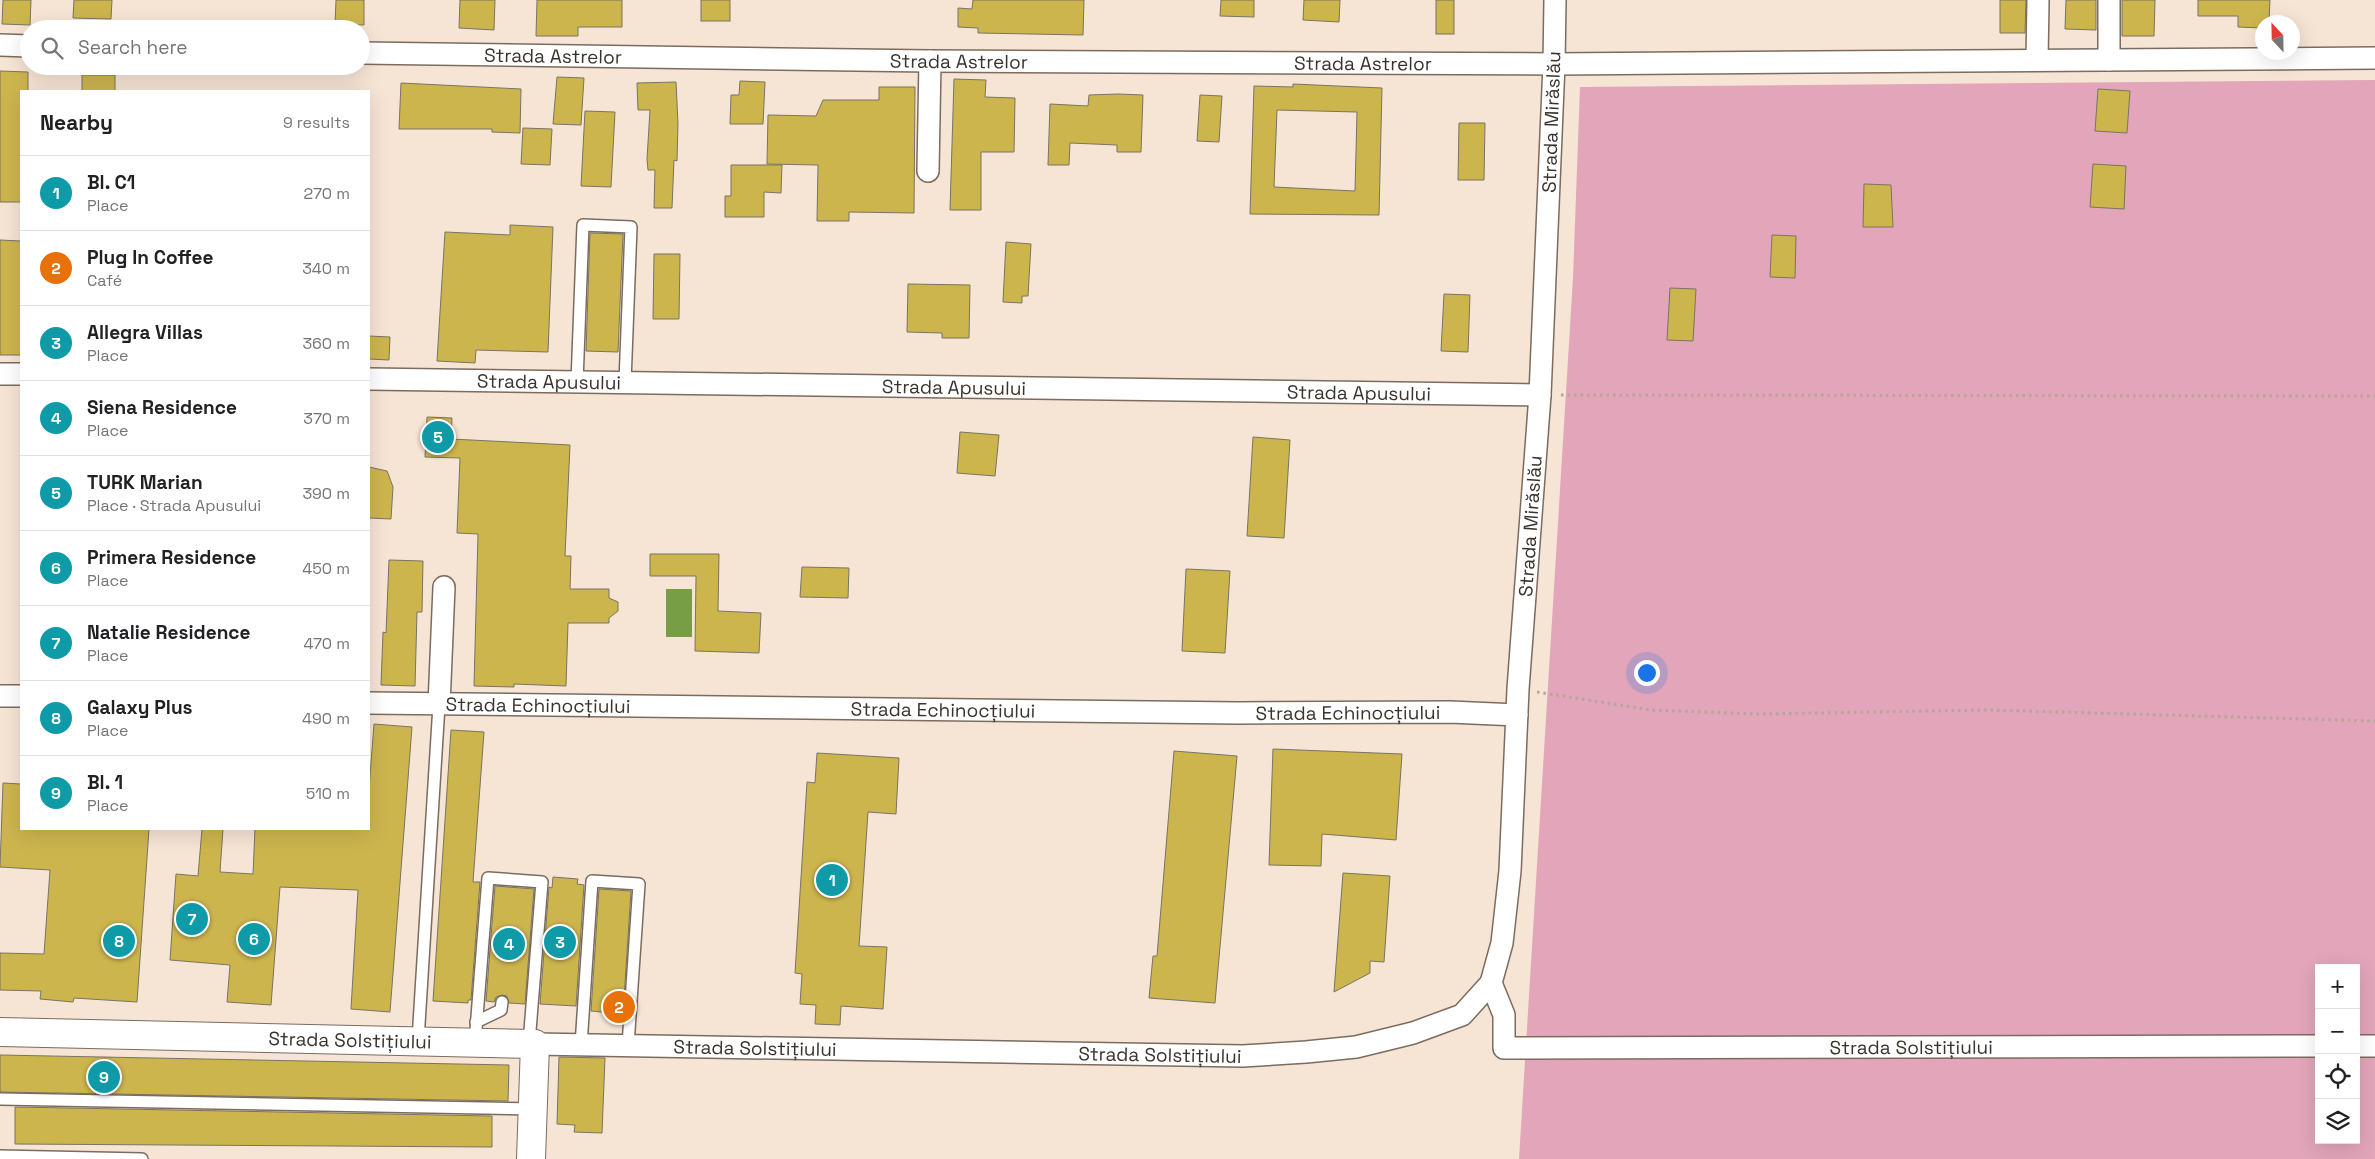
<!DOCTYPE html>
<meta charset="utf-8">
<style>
:root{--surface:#fff;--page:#f2f2f2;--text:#202124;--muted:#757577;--line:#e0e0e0;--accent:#b45309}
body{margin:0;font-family:"Space Grotesk",sans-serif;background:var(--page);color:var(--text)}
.controls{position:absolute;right:15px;bottom:15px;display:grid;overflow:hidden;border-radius:0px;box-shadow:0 5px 20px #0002}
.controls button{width:45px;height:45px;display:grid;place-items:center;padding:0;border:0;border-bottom:1px solid var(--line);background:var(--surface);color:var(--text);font:25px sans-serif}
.compass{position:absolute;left:2255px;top:15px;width:45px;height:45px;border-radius:50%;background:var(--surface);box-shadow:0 5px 20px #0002;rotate:338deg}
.you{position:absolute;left:1646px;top:672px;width:18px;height:18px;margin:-12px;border:4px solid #fff;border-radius:50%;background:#1a73e8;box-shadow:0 0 0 8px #1a73e833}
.badge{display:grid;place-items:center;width:32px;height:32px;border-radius:50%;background:var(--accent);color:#fff;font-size:16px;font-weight:700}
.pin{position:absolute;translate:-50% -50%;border:2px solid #fff;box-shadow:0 1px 5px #0006}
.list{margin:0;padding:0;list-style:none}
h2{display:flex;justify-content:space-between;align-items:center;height:65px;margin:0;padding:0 20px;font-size:21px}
h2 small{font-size:16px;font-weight:400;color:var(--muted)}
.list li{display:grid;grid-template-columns:32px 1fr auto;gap:15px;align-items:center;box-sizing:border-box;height:75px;padding:0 20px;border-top:1px solid var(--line)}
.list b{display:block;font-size:19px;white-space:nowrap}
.list p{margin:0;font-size:16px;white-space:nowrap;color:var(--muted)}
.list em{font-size:16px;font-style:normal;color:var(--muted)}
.icon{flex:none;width:28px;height:28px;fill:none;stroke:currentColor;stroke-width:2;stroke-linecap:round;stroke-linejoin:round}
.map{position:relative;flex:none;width:2375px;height:1159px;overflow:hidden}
.search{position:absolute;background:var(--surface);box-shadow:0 5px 20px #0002;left:20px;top:20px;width:350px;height:55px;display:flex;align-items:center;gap:12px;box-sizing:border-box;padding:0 18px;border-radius:28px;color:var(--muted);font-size:19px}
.panel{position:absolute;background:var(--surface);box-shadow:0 5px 20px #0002;left:20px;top:90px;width:350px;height:740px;border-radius:0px}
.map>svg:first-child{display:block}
</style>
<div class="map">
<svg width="2375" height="1159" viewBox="0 0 2375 1159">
<rect width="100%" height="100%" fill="#f6e4d4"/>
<path fill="#e2a5b9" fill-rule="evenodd" d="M 2375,80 L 2375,1159 L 1519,1159 L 1573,278 L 1580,87 ZM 2319,968 L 2356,968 L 2356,1140 L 2319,1140 Z"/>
<rect fill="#789e45" x="666" y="589" width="26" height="48"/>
<g fill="#cdb54e" stroke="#797462" fill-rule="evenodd">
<path d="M 3,0 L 31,0 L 30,25 L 2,24 Z"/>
<path d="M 74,0 L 112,0 L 111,19 L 73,18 Z"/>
<path d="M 336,0 L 364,0 L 364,25 L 335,24 Z"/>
<path d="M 460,0 L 495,0 L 494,30 L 459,28 Z"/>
<path d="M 537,0 L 622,0 L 622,27 L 578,27 L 578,36 L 536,36 Z"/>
<rect x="701" y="0" width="29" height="21"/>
<path d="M 973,0 L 1084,0 L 1083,35 L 978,33 L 978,28 L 958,27 L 958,8 L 972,9 Z"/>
<path d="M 1221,0 L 1254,0 L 1254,17 L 1220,16 Z"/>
<path d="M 1304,0 L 1340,0 L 1339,22 L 1303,20 Z"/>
<rect x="1436" y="0" width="18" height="34"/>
<path d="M 2000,0 L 2026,0 L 2025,33 L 2000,33 Z"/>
<path d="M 2066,0 L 2096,0 L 2096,30 L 2065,29 Z"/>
<path d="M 2122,0 L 2155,0 L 2154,36 L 2122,36 Z"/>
<path d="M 2198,0 L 2270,0 L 2269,22 L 2262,22 L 2262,28 L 2238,27 L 2238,16 L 2198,16 Z"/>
<path d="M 0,71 L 28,72 L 28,91 L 21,91 L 21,202 L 0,202 Z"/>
<rect x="82" y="75" width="33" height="16"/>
<path d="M 557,77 L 584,78 L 581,125 L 553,124 Z"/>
<path d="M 954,79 L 986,80 L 985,97 L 1015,98 L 1014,152 L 981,152 L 981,210 L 950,210 Z"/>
<path d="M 740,81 L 765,82 L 763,124 L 730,124 L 731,95 L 739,95 Z"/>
<path d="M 676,82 L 678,124 L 677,161 L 674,160 L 672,208 L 654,208 L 655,170 L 648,170 L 647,159 L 650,110 L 638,110 L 637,83 Z"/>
<path d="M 401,83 L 521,89 L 520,133 L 492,132 L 492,129 L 399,129 Z"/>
<path d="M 1293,84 L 1382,88 L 1379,215 L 1250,214 L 1254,86 L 1293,87 ZM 1277,110 L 1357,112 L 1355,191 L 1274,187 Z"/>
<path d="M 879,87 L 915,87 L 914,213 L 849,212 L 849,221 L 817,221 L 818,165 L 767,164 L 768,115 L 816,116 L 823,100 L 879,100 Z"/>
<path d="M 2098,89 L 2130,91 L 2127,133 L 2095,131 Z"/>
<path d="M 1118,94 L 1143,95 L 1141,152 L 1117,152 L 1117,145 L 1070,143 L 1069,165 L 1048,165 L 1050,104 L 1088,106 L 1089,95 Z"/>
<path d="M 1200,95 L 1222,96 L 1219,142 L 1197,141 Z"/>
<path d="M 585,111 L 615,112 L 611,187 L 581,186 Z"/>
<path d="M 1459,123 L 1485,123 L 1484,180 L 1458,180 Z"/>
<path d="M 523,128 L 552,129 L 550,165 L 521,164 Z"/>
<path d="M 2093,164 L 2126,166 L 2124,209 L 2090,207 Z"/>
<path d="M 731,165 L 782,165 L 781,193 L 764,192 L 764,217 L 725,217 L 725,196 L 731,196 Z"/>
<path d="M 1864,184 L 1891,185 L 1893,227 L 1863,227 Z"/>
<path d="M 510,225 L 553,227 L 548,352 L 476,350 L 475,363 L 437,361 L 445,232 L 510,235 Z"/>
<path d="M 590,233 L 623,234 L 618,352 L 586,351 Z"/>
<path d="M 1772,235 L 1796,236 L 1795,278 L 1770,277 Z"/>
<path d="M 0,240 L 21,241 L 21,355 L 0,355 Z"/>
<path d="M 1006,242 L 1031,244 L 1028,296 L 1022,296 L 1022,303 L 1003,302 Z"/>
<path d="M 654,254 L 680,254 L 679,319 L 653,319 Z"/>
<path d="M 908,284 L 970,285 L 969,338 L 942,338 L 942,333 L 907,332 Z"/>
<path d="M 1670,288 L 1696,289 L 1693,341 L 1667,340 Z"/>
<path d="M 1444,294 L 1470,295 L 1468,352 L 1441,351 Z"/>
<path d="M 369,336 L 390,337 L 389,360 L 369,359 Z"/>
<path d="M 427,417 L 452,418 L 451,439 L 570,445 L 565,556 L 571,556 L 570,589 L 609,589 L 609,598 L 618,602 L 618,611 L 609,618 L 609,623 L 568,623 L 566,686 L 514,684 L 514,687 L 474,686 L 478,534 L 457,533 L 460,458 L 425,457 Z"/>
<path d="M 960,432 L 999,435 L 995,476 L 957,473 Z"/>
<path d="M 1253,437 L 1290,440 L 1284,538 L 1247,536 Z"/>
<path d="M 369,467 L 387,471 L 389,476 L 393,487 L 391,519 L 369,518 Z"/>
<path d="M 650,554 L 719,554 L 718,611 L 761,613 L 759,653 L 695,651 L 696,576 L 650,576 Z"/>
<path d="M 389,560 L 423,561 L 422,612 L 417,612 L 415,686 L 381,685 L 383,632 L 386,633 Z"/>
<path d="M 802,567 L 849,568 L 848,598 L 800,597 Z"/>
<path d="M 1186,569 L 1230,571 L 1225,653 L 1182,651 Z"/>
<path d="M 374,724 L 412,727 L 390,1012 L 351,1009 L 358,890 L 280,887 L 271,1005 L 227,1002 L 230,965 L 170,960 L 176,874 L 198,876 L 202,829 L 223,829 L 220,872 L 253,874 L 255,829 L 369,829 L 369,788 Z"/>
<path d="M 451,730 L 484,732 L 473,882 L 480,882 L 471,1000 L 468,1000 L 468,1003 L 433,1001 Z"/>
<path d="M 1273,749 L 1402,754 L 1396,840 L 1322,834 L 1321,866 L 1269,865 Z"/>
<path d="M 1174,751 L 1237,756 L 1215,1003 L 1149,998 L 1153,956 L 1157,956 Z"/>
<path d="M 817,753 L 899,758 L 896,814 L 868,812 L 859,946 L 887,947 L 883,1009 L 841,1006 L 840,1025 L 815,1024 L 816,1005 L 800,1004 L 802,974 L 795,973 L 807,782 L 815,783 Z"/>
<path d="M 3,783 L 21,784 L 21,829 L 149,829 L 137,1002 L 74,998 L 73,1002 L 40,999 L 41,991 L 0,990 L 0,953 L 44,954 L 50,870 L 0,867 Z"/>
<path d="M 1343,873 L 1390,876 L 1384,962 L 1370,961 L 1370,973 L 1334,992 Z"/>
<path d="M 553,877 L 578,879 L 577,884 L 584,885 L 576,1006 L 540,1004 L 549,887 L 552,888 Z"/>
<path d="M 495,886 L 534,889 L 525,1004 L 509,1003 L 507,996 L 502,995 L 496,997 L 494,1002 L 486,1001 Z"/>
<path d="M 599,889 L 631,891 L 623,1014 L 591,1011 Z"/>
<path d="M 0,1055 L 509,1065 L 508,1101 L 0,1092 Z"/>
<path d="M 559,1057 L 605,1058 L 602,1133 L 574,1132 L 575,1125 L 557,1124 Z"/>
<path d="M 15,1107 L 492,1116 L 492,1147 L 15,1144 Z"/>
</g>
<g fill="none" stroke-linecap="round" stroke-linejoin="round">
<defs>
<g id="service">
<path d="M 577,382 L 583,225 L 631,227 L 625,382"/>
<path d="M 476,1022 L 501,1010 L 502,1002"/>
<path d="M 418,1040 L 439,705"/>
<path d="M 475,1042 L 488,878 L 542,882 L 529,1043"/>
<path d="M 581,1045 L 592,881 L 639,884 L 628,1045"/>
<path d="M 0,1099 L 533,1109"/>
<path d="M 0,1156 L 142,1159"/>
</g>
<g id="minor">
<path id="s1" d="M 1555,0 L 1554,64 L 1540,395 L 1518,689 L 1510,871 L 1502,943 L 1491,983 L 1504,1015 L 1504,1048 L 2319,1046"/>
<path d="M 0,45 L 29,46"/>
<path id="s2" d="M 361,53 L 930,61 L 1554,64 L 2375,58"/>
<path d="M 2037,60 L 2038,0"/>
<path d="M 2109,60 L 2109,0"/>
<path d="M 928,171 L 930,61"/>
<path d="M 0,374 L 21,374"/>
<path id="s3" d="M 369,379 L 1540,395"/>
<path d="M 0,696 L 21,696"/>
<path id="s4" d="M 369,703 L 1238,713 L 1450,712 L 1517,715"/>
<path d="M 439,705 L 444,587"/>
<path id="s5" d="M 535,1044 L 1243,1056 L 1306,1052 L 1356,1047 L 1413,1033 L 1462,1015 L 1491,983"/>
<path d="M 2356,1046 L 2375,1046"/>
</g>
<g id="tertiary">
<path id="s6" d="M 0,1032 L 535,1044 L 531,1159"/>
</g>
</defs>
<use href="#service" stroke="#7c6c5f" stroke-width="14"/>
<use href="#minor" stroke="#7c6c5f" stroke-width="24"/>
<use href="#tertiary" stroke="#7c6c5f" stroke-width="30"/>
<g stroke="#b4a69a" stroke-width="3" stroke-dasharray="2.5 4" stroke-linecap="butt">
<path d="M 1561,395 L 2375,396"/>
<path d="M 1537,692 L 1651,710 L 1757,714 L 1990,710 L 2375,721"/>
</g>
<use href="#service" stroke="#fff" stroke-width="11"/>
<use href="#minor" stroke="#fff" stroke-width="21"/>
<use href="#tertiary" stroke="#fff" stroke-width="28"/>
</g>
<g text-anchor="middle" stroke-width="5" stroke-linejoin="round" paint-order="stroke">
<g font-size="19" fill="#3a332d" stroke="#fff">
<text dy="7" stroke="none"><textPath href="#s2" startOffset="192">Strada Astrelor</textPath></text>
<text dy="7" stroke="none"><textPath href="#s2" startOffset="598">Strada Astrelor</textPath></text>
<text dy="7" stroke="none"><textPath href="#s2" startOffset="1002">Strada Astrelor</textPath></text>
<text transform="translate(1551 122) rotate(-88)" y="7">Strada Mirăslău</text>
<text dy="7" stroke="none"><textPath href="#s3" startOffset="180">Strada Apusului</textPath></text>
<text dy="7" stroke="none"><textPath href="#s3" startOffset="585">Strada Apusului</textPath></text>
<text dy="7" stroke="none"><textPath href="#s3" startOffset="990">Strada Apusului</textPath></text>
<text transform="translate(1530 526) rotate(-86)" y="7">Strada Mirăslău</text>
<text dy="7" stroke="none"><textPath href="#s4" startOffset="169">Strada Echinocțiului</textPath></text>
<text dy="7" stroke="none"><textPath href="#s4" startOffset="574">Strada Echinocțiului</textPath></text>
<text dy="7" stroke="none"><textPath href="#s4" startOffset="979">Strada Echinocțiului</textPath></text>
<text dy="7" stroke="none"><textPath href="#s6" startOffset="350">Strada Solstițiului</textPath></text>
<text dy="7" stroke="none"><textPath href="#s5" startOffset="220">Strada Solstițiului</textPath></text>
<text dy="7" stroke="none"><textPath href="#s1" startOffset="1461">Strada Solstițiului</textPath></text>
<text dy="7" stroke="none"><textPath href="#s5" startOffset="625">Strada Solstițiului</textPath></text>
</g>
</g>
</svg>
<div class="controls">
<button>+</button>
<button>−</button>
<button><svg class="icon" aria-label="locate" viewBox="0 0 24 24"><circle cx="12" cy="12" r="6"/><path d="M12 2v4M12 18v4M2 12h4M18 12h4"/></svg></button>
<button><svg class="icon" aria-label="layers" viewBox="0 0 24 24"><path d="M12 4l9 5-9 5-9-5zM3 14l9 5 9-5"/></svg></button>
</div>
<svg class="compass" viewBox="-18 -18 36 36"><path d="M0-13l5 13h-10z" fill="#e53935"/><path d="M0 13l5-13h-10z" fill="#757577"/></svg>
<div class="you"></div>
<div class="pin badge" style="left:832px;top:880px;background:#0f9aa8">1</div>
<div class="pin badge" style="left:619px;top:1007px;background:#e8710a">2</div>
<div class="pin badge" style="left:560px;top:942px;background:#0f9aa8">3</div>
<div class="pin badge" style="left:509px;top:944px;background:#0f9aa8">4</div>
<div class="pin badge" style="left:438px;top:437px;background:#0f9aa8">5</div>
<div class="pin badge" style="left:254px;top:939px;background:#0f9aa8">6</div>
<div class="pin badge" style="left:192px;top:919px;background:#0f9aa8">7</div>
<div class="pin badge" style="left:119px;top:941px;background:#0f9aa8">8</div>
<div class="pin badge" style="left:104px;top:1077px;background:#0f9aa8">9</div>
<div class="search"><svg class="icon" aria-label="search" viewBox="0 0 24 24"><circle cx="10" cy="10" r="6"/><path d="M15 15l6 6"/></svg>Search here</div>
<section class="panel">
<h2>Nearby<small>9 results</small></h2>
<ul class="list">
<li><span class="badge" style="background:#0f9aa8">1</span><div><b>Bl. C1</b><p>Place</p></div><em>270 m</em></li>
<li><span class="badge" style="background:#e8710a">2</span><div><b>Plug In Coffee</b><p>Café</p></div><em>340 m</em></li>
<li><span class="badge" style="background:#0f9aa8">3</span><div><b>Allegra Villas</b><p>Place</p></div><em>360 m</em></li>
<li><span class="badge" style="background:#0f9aa8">4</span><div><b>Siena Residence</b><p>Place</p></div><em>370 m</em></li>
<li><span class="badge" style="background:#0f9aa8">5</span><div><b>TURK Marian</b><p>Place · Strada Apusului</p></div><em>390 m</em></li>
<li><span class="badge" style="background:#0f9aa8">6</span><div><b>Primera Residence</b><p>Place</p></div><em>450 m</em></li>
<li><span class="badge" style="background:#0f9aa8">7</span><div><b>Natalie Residence</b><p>Place</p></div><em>470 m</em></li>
<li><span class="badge" style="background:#0f9aa8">8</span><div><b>Galaxy Plus</b><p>Place</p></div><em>490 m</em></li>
<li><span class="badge" style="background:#0f9aa8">9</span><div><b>Bl. 1</b><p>Place</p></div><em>510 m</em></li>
</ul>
</section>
</div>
